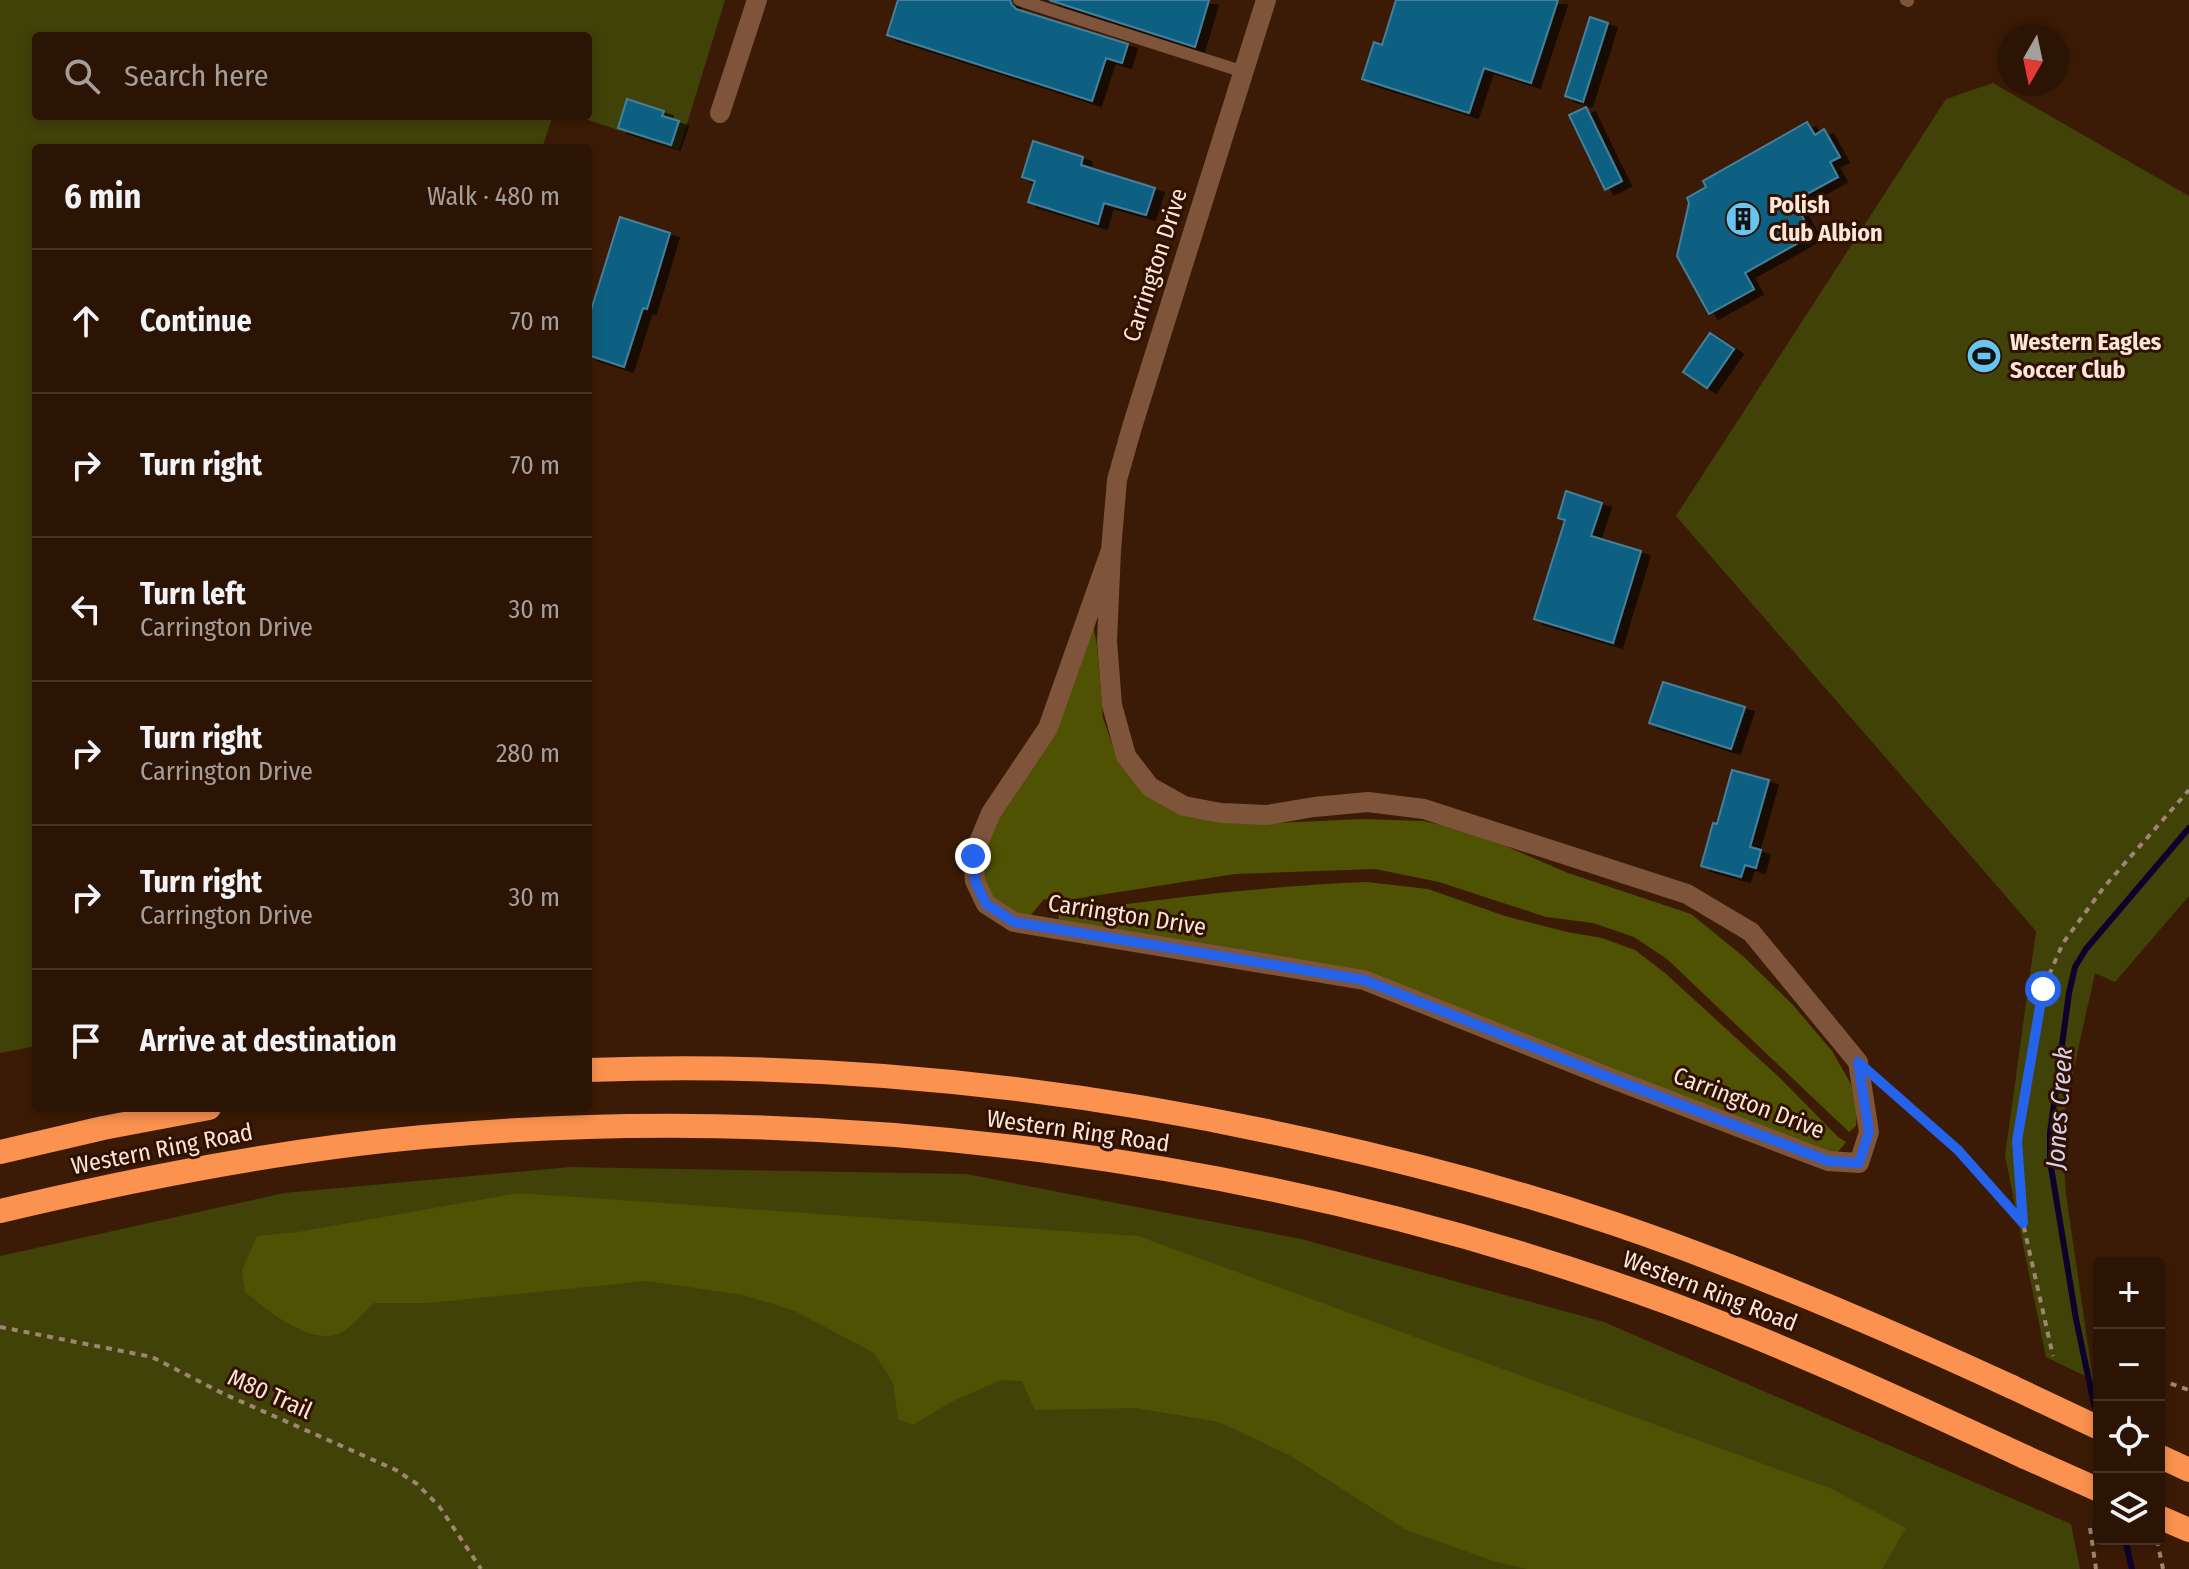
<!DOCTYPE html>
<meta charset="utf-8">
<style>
:root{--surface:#2c1404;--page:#341d0e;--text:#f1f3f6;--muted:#a69e9a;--line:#483326}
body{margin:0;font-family:"Fira Sans Condensed",sans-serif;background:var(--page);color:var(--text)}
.controls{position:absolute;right:24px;bottom:24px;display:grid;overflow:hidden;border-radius:8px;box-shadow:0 4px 12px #0003}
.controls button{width:72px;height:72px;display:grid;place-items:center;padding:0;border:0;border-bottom:2px solid var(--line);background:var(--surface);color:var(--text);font:40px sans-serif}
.compass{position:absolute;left:1997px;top:24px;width:72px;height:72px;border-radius:50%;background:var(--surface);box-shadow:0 4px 12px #0003;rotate:189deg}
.stop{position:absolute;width:24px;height:24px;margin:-18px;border:6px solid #2563eb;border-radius:50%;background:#fff}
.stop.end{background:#2563eb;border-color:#fff;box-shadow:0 2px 8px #0008}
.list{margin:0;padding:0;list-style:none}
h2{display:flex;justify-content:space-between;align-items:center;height:104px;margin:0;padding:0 32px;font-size:34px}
h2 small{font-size:26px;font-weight:400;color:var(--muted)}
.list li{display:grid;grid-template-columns:52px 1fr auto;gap:24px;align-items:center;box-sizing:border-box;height:144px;padding:0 32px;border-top:2px solid var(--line)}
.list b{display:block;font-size:30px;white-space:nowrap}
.list p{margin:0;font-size:26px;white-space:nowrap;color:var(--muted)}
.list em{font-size:26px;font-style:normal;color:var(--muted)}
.icon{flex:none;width:44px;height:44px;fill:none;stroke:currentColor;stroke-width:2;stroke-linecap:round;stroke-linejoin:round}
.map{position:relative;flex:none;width:2189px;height:1569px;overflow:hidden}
.search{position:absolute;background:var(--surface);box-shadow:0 4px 12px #0003;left:32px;top:32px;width:560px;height:88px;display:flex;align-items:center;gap:20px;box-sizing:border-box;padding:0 28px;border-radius:8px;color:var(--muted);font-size:30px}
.panel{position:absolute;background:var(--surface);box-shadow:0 4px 12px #0003;left:32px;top:144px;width:560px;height:968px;border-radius:8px}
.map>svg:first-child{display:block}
</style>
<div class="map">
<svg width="2189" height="1569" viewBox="0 0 2189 1569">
<defs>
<filter id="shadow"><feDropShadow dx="9" dy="5" stdDeviation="0" flood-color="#0009"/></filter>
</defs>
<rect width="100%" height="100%" fill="#3b1b05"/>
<g fill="#414208">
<path d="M 0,0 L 725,0 L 679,150 L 576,116 L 588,116 L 588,36 L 36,36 L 36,116 L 553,116 L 542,148 L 36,148 L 36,1046 L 0,1053 Z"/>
<path d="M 1993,83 L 2189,196 L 2189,896 L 2115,982 L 2095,973 L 2061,1126 L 2066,1194 L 2093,1380 L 2046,1357 L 2005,1156 L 2036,931 L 1676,516 L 1946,99 Z"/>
<path d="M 571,1167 L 966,1174 L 1301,1239 L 1604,1322 L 2071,1524 L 2080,1569 L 0,1569 L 0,1256 L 284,1193 Z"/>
</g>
<g fill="#4f5103">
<path d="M 1093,625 L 1097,645 L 1103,718 L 1115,752 L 1133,778 L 1254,824 L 1363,819 L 1423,821 L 1471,831 L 1568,873 L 1691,914 L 1744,957 L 1793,1005 L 1832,1051 L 1851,1084 L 1857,1110 L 1856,1126 L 1849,1132 L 1667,959 L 1634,937 L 1593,923 L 1546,917 L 1439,882 L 1375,869 L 1235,874 L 1061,901 L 1044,899 L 1026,921 L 1014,922 L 975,881 L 991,813 Z"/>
<path d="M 1367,882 L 1428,889 L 1505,916 L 1567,932 L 1602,938 L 1635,950 L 1665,973 L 1781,1079 L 1838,1137 L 1846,1142 L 1837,1153 L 1794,1148 L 1411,996 L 1058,929 L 1059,913 C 1162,899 1264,886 1367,882 Z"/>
<path d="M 518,1193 L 1138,1236 L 1832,1489 L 1906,1528 L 1882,1569 L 1527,1569 L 1496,1562 L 1406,1530 L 1291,1456 L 1219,1422 L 1136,1408 L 1035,1410 L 1022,1381 L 1001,1380 L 951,1402 L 913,1425 L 898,1419 L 893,1383 L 874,1353 L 795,1311 L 743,1295 L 646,1281 L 429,1303 L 374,1303 C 365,1311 351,1328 340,1333 C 311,1347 267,1310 245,1292 L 242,1270 L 257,1236 L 298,1232 Z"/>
</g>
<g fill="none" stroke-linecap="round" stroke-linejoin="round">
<g stroke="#0e002c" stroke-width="6">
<path d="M 2097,1418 L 2076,1319 L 2050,1161 L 2050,1133 L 2069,993 L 2075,967 L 2086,949 L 2189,828"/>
<path d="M 2125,1539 L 2132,1569"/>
</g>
</g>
<g fill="#0a6182" stroke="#457f9b" stroke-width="2" filter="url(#shadow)">
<path d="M 898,0 L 1010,0 L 1012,5 L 1016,9 L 1128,44 L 1122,63 L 1106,58 L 1092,101 L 887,35 Z"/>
<path d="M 1049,0 L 1209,0 L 1195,47 Z"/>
<path d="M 1396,0 L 1558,0 L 1531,83 L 1484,68 L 1469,113 L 1362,79 L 1374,42 L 1382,45 Z"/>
<path d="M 1590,17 L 1608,23 L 1583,102 L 1565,96 Z"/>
<path d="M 627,99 L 664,111 L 662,116 L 679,121 L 671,145 L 618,128 Z"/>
<path d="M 1586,107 L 1622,181 L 1605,190 L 1569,115 Z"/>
<path d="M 1807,122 L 1815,135 L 1824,129 L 1840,157 L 1830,162 L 1838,177 L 1794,201 L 1812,235 L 1745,273 L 1754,289 L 1709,314 L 1677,256 L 1689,203 L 1687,198 L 1706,187 L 1703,181 Z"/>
<path d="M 1033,141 L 1083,157 L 1081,165 L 1155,188 L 1146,215 L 1104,203 L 1098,224 L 1028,202 L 1035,181 L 1022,177 Z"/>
<path d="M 620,217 L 670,233 L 647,309 L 643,308 L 624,367 L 588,355 L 588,320 Z"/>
<path d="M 1710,333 L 1734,349 L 1707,388 L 1683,372 Z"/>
<path d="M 1566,491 L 1602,503 L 1591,536 L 1641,551 L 1613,643 L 1534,619 L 1565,520 L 1558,518 Z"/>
<path d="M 1663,682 L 1745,707 L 1731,749 L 1649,723 Z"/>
<path d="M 1732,770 L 1769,780 L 1750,847 L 1761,850 L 1756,868 L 1745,865 L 1741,877 L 1701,866 L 1713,823 L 1717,824 Z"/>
</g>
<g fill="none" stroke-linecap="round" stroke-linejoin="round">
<g stroke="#a08474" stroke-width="4" stroke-dasharray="6 6" stroke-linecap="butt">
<path d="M 1881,1082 L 1958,1150 L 2023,1223 L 2053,1356"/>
<path d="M 2023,1223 L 2017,1141 L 2043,989 L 2063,943 L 2104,887 L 2189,790"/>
<path d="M 0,1327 L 152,1357 L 224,1394 L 396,1470 L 417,1484 L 439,1506 L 481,1569"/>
<path d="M 2159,1382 L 2166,1382 L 2189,1390"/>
<path d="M 2090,1528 L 2096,1569"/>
<path d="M 2157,1540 L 2163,1569"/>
</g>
<g stroke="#7e543b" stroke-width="12">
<path d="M 1019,0 L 1244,72"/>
<path d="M 1906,0 L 1908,1"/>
</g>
<g stroke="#7e543b" stroke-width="20">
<path d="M 720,113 L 757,0"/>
<path d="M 1111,550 L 1048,728 L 991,813 L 973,856 L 975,881 L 986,904 L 1014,922 L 1364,980 L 1613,1079 L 1828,1161 L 1859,1163 L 1869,1132 L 1858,1062 L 1751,932 L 1687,894 L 1424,809 L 1368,802 L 1314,807 L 1267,815 L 1221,813 L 1184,806 L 1150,787 L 1126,756 L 1112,705 L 1107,641 L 1111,550 L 1117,480 L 1132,427 L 1266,0"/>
</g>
<g stroke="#fb924f" stroke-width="24">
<path d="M 588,1070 C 830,1061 1072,1087 1308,1140 C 1412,1163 1514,1190 1615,1224 C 1750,1270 1882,1327 2012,1387"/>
<path d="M 0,1152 L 103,1128 L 209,1108"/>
<path d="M 0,1211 C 139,1178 280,1150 423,1137 C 836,1099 1279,1160 1669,1303 C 1790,1348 1907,1402 2025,1457"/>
<path d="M 2159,1456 L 2189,1470"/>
<path d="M 2159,1517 L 2189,1530"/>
</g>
<g stroke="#fb924f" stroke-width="24">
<path d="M 2012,1387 L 2099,1428"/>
<path d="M 2025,1457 L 2099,1490"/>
</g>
</g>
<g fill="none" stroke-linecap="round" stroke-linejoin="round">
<path stroke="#2563eb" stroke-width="10" d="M 973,856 L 975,881 L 986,904 L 1014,922 L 1364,980 L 1613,1079 L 1828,1161 L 1859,1163 L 1869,1132 L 1858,1062 L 1958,1150 L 2023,1223 L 2017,1141 L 2043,989"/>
</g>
<defs>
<symbol id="building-disc" viewBox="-11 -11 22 22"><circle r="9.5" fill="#68c4f0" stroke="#301100"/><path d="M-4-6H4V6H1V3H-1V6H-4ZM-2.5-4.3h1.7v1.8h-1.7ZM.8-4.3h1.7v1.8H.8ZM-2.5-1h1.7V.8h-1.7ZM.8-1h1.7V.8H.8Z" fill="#111"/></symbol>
<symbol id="stadium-disc" viewBox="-11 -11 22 22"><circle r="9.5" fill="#68c4f0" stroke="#301100"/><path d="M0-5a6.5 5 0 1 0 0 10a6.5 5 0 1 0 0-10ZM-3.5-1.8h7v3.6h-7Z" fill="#111"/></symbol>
</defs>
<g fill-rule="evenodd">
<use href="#building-disc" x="1723" y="199" width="40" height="40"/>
<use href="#stadium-disc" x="1964" y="336" width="40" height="40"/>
</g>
<g text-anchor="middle" stroke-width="6" stroke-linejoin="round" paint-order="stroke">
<g font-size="24" font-weight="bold" fill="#fce5d9" stroke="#301100" text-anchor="start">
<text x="1769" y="213">Polish<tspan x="1769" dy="28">Club Albion</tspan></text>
<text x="2010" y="350">Western Eagles<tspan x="2010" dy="28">Soccer Club</tspan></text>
</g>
<g font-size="24" fill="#fce5d9" stroke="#301100">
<text transform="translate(1155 265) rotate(-72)" y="8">Carrington Drive</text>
<text transform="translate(1127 915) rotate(9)" y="8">Carrington Drive</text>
<text transform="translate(1749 1103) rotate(21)" y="8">Carrington Drive</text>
<text transform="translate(1078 1131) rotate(8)" y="8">Western Ring Road</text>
<text transform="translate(162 1149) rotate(-11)" y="8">Western Ring Road</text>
<text transform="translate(1710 1291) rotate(21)" y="8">Western Ring Road</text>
<text transform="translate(270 1394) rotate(24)" y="8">M80 Trail</text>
</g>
<g font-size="26" font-style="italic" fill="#d6d2ed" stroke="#301100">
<text transform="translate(2059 1108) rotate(-86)" y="9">Jones Creek</text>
</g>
</g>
</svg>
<div class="controls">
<button>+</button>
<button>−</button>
<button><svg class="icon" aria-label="locate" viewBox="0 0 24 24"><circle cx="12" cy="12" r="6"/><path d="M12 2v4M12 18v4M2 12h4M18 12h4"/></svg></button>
<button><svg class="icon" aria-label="layers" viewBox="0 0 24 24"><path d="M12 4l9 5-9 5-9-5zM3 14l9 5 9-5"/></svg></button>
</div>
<svg class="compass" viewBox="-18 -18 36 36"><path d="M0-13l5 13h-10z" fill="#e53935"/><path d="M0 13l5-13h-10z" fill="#a69e9a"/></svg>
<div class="stop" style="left:2043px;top:989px"></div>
<div class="stop end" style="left:973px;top:856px"></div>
<div class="search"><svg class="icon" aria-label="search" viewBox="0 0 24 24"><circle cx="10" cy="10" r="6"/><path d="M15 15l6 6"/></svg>Search here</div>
<section class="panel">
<h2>6 min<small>Walk · 480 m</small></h2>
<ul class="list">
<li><svg class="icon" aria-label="ahead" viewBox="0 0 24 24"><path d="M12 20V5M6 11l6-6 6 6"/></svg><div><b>Continue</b></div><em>70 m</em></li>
<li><svg class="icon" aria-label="right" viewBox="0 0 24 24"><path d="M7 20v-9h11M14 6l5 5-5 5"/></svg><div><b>Turn right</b></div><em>70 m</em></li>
<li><svg class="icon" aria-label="left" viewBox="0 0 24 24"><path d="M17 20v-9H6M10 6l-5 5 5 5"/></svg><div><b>Turn left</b><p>Carrington Drive</p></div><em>30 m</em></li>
<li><svg class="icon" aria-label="right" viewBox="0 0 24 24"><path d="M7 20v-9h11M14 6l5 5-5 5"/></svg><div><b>Turn right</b><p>Carrington Drive</p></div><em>280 m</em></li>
<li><svg class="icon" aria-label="right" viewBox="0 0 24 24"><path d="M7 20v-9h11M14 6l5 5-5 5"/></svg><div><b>Turn right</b><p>Carrington Drive</p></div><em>30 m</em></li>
<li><svg class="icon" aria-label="arrive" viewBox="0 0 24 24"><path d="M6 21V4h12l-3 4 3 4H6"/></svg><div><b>Arrive at destination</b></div></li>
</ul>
</section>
</div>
